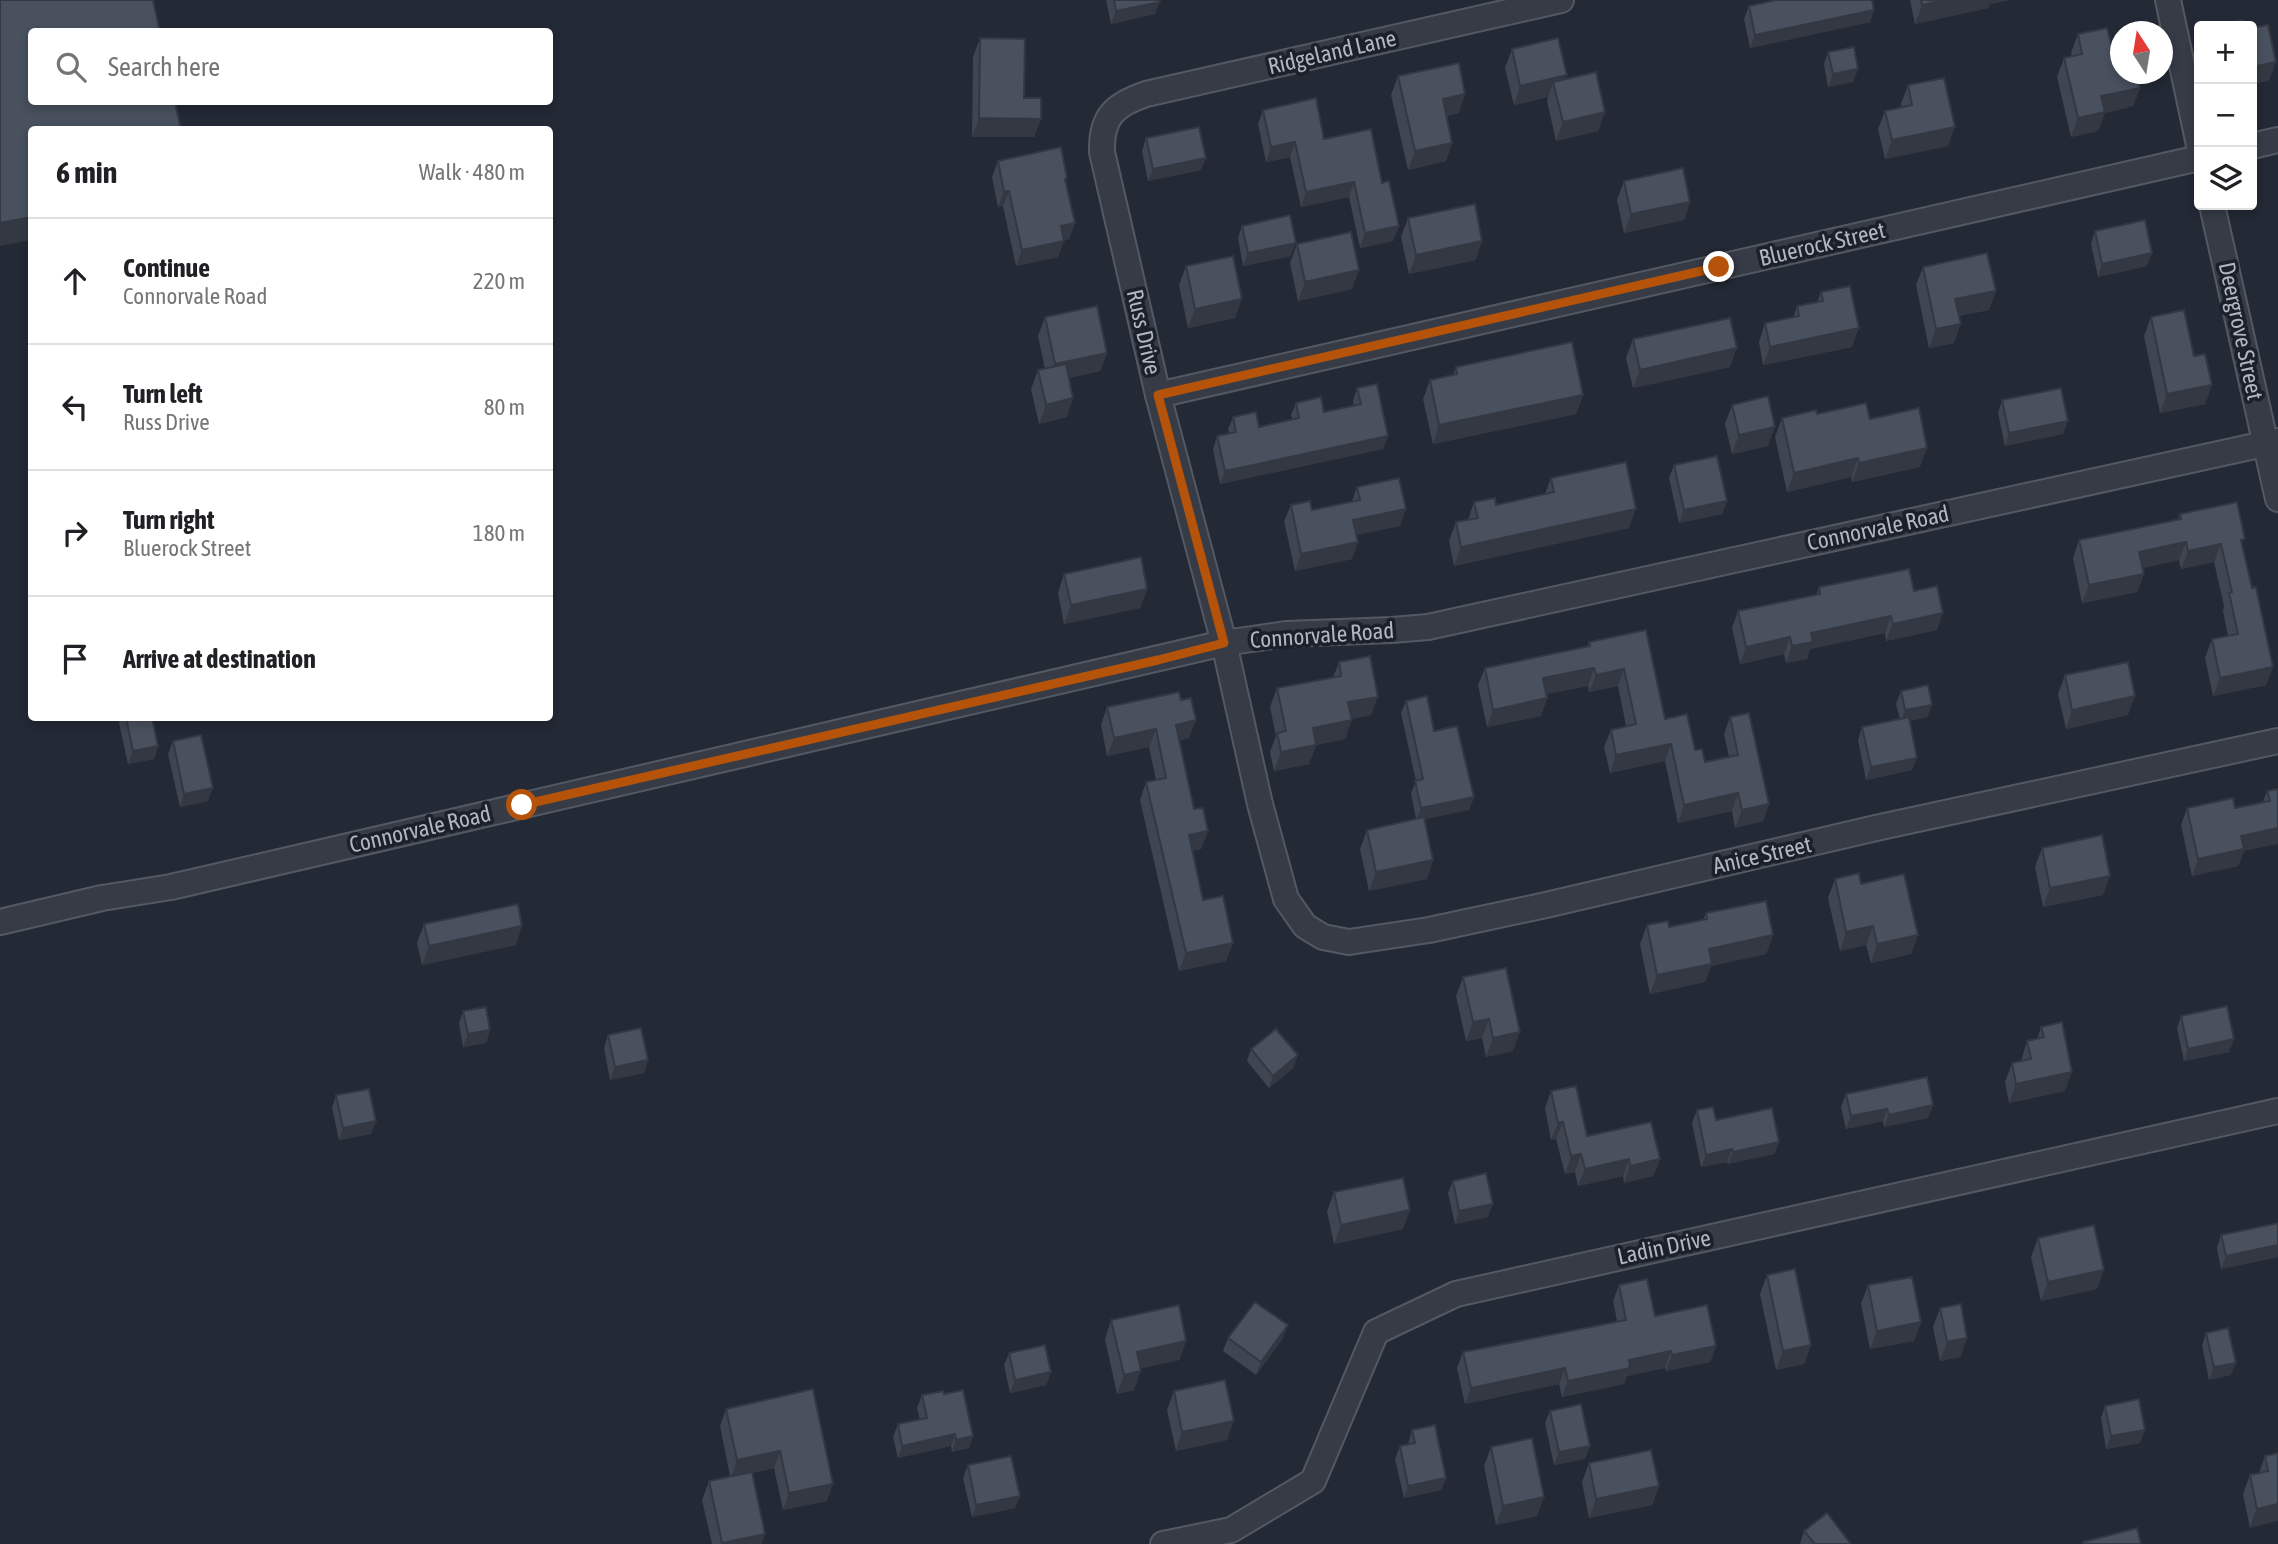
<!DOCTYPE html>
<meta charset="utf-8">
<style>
:root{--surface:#fff;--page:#f2f2f2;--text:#202124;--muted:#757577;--line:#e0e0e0}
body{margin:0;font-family:"Asap Condensed",sans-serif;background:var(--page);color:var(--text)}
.controls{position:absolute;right:21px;top:21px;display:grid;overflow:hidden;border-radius:7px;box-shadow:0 4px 10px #0003}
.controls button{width:63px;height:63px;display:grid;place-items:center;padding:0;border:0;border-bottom:2px solid var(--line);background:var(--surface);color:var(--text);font:35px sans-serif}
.compass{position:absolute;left:2110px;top:21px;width:63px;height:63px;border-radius:50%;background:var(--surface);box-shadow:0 4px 10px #0003;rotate:348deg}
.stop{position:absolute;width:21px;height:21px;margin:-16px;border:5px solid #b45309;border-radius:50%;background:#fff}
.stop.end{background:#b45309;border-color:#fff;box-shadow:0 2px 7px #0008}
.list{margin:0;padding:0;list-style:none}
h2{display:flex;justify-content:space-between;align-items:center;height:91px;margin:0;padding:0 28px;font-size:30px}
h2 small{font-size:23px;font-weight:400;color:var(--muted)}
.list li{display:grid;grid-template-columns:46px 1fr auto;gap:21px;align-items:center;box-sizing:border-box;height:126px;padding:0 28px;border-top:2px solid var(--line)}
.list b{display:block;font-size:26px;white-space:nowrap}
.list p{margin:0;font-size:23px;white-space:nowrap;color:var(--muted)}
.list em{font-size:23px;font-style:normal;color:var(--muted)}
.icon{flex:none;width:38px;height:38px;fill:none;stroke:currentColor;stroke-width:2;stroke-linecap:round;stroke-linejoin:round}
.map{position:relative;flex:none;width:2278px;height:1544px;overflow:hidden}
.search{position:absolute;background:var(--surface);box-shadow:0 4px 10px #0003;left:28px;top:28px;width:525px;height:77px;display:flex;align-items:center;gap:18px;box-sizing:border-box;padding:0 24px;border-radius:7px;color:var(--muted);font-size:26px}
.panel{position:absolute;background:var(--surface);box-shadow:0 4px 10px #0003;left:28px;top:126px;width:525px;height:595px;border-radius:7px}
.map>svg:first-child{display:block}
</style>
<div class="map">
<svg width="2278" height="1544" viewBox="0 0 2278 1544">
<rect width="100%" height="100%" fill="#232935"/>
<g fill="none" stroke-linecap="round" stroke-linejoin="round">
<defs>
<g id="minor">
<path d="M 1561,0 L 1146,94 C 1114,105 1101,117 1102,152 L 1158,395 L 1224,643 L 1260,804 L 1286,899 L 1305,926 L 1323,937 L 1349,942 L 1429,930 L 1546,905 L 1876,828 L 2278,741"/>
<path d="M 2168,0 L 2199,145"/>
<path d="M 2252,146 L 2278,140"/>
<path d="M 2212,205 L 2278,499"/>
<path d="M 1158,395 L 2199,158"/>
<path d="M 0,922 L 102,898 L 171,887 L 1224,643 L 1286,634 L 1392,630 L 1428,627 L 2278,441"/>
<path d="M 1163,1544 L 1231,1530 L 1313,1481 L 1376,1332 L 1456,1294 L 2278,1111"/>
</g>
</defs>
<use href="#minor" stroke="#535963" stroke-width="28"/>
<use href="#minor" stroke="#363b46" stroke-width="24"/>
</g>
<g fill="#3f4551">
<path d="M 1106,0 L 1159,0 L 1155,14 L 1111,24 Z"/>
<path d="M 1910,0 L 2010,0 L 1990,4 L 1988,8 L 1915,24 Z"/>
<path d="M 1749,6 L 1874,10 L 1870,22 L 1750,48 L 1744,19 Z"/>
<path d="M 2078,34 L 2112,47 L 2140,88 L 2133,106 L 2105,113 L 2098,131 L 2071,137 L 2057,77 L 2064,58 L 2072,56 L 2071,53 Z"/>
<path d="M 980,38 L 1024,98 L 1041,119 L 1034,137 L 972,137 L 973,57 Z"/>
<path d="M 1512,49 L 1565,79 L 1598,131 L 1556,141 L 1547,101 L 1548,97 L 1514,105 L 1505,68 Z"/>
<path d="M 1828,52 L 1858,69 L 1853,82 L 1828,87 L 1824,64 Z"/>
<path d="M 1398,76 L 1459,113 L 1446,116 L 1452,143 L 1446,161 L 1408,170 L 1391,95 Z"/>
<path d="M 1908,85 L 1948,146 L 1885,159 L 1878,129 L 1885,111 L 1902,107 L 1901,104 Z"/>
<path d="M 1263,110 L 1324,139 L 1382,183 L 1399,226 L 1393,241 L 1360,248 L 1349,197 L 1301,207 L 1290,157 L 1266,162 L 1258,124 Z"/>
<path d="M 1146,138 L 1201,170 L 1148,181 L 1142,151 Z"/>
<path d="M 998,161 L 1066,183 L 1075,223 L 1069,239 L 1064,240 L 1058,257 L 1016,266 L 1003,206 L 998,207 L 992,177 Z"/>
<path d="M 1624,181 L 1690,202 L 1684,220 L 1624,233 L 1617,200 Z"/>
<path d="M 1408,218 L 1476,260 L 1409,274 L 1401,237 Z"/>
<path d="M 1242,226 L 1291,256 L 1243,266 L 1238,238 Z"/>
<path d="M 2095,231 L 2147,266 L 2098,277 L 2091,244 Z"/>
<path d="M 1297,244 L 1352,289 L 1298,301 L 1290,263 Z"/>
<path d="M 1186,266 L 1235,318 L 1188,328 L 1179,285 Z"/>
<path d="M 1923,267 L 1996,291 L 1989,310 L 1959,316 L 1954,343 L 1929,348 L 1916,285 Z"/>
<path d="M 1821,292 L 1852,347 L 1763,365 L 1759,342 L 1765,323 L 1793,318 L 1797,306 L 1817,302 Z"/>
<path d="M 1045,317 L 1107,353 L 1100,371 L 1069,378 L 1067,417 L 1039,424 L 1031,389 L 1038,370 L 1045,369 L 1038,336 Z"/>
<path d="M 2151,317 L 2212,385 L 2205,404 L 2160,413 L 2144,336 Z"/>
<path d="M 1633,339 L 1730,367 L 1633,388 L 1626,358 Z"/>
<path d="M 1456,367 L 1583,395 L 1576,414 L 1433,444 L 1423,399 L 1430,380 L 1453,375 Z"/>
<path d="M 1357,388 L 1388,436 L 1383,449 L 1220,484 L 1213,449 L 1217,436 L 1229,434 L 1228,429 L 1233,417 L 1259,427 L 1292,419 L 1291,415 L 1296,403 L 1324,412 L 1354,406 L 1353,401 Z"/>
<path d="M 2002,400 L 2068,421 L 2063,434 L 2005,446 L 1998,413 Z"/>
<path d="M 1732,405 L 1768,446 L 1732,454 L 1725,424 Z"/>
<path d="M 1817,414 L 1870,419 L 1920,467 L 1852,482 L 1851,477 L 1787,492 L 1775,437 L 1782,418 Z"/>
<path d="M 1674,465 L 1727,501 L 1722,514 L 1679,523 L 1669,478 Z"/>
<path d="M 1551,478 L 1629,528 L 1454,566 L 1449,541 L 1456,522 L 1468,520 L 1474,502 L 1496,505 L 1545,494 Z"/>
<path d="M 1357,487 L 1400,526 L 1356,535 L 1352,559 L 1295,571 L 1284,521 L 1291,505 L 1312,510 L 1352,501 Z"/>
<path d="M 2180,514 L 2242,545 L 2273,667 L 2266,685 L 2213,696 L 2205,658 L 2212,639 L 2228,636 L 2223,611 L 2224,606 L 2214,562 L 2181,569 L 2179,560 L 2143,568 L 2144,574 L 2137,592 L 2082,603 L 2073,558 L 2079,540 L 2178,519 Z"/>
<path d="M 1064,574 L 1147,589 L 1140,608 L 1064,624 L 1058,593 Z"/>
<path d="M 1819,587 L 1914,591 L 1937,630 L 1886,641 L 1885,633 L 1810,649 L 1807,659 L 1786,663 L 1784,654 L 1740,664 L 1732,628 L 1738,611 L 1816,595 Z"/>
<path d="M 1646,630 L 1665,719 L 1695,750 L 1705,762 L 1729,757 L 1724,734 L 1730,717 L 1769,804 L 1763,821 L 1735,828 L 1732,811 L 1678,823 L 1665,761 L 1610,773 L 1604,747 L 1611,730 L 1626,726 L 1618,686 L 1589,692 L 1588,686 L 1546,694 L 1547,698 L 1541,716 L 1487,727 L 1478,685 L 1485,668 L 1587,647 L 1589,642 Z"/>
<path d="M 1339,662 L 1371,715 L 1351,719 L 1345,739 L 1316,745 L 1309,764 L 1274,771 L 1270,752 L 1276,736 L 1270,707 L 1277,688 L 1333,678 Z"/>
<path d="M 2065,675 L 2128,715 L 2066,729 L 2058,694 Z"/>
<path d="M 1901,691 L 1932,705 L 1927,717 L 1909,721 L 1912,770 L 1866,780 L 1858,740 L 1862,727 L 1900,719 L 1896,704 Z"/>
<path d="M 1406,701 L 1434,731 L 1474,797 L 1469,810 L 1424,819 L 1433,860 L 1427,879 L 1369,891 L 1360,849 L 1367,830 L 1416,819 L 1411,793 L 1416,781 L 1401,713 Z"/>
<path d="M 1107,707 L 1189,738 L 1179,741 L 1194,809 L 1208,831 L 1201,849 L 1192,851 L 1203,900 L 1233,943 L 1226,961 L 1179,971 L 1140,800 L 1146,782 L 1156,780 L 1149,747 L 1107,756 L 1101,725 Z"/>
<path d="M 118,718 L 152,718 L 158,746 L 154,759 L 128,764 Z"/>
<path d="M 173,741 L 208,801 L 180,807 L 168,754 Z"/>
<path d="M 2278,789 L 2244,851 L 2238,866 L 2192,876 L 2181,825 L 2187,808 L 2235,808 L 2263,802 L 2267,791 Z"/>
<path d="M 2042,848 L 2103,895 L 2043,907 L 2035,867 Z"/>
<path d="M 1835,879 L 1861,884 L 1918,935 L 1911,954 L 1871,963 L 1866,945 L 1840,951 L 1828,898 Z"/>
<path d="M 1706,913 L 1773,935 L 1766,954 L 1711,966 L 1705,982 L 1650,994 L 1640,944 L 1647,925 L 1669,927 L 1703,920 Z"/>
<path d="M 424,924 L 516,945 L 422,965 L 417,943 Z"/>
<path d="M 1463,977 L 1513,1051 L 1486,1057 L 1482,1038 L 1466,1041 L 1456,996 Z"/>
<path d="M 463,1011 L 490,1030 L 486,1043 L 463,1047 L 459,1023 Z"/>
<path d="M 2181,1016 L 2234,1039 L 2229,1052 L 2184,1061 L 2177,1028 Z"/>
<path d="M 2041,1027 L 2065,1091 L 2009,1103 L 2005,1082 L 2012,1063 L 2021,1061 L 2027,1041 L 2037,1039 Z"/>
<path d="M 608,1035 L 648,1060 L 644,1073 L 610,1080 L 604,1048 Z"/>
<path d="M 1251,1049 L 1298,1055 L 1293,1068 L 1269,1088 L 1247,1061 Z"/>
<path d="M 1551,1091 L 1587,1136 L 1660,1159 L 1653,1176 L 1624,1183 L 1623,1176 L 1578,1186 L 1575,1172 L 1565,1174 L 1556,1139 L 1551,1140 L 1545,1108 Z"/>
<path d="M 1846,1094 L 1933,1105 L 1928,1118 L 1884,1127 L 1883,1121 L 1846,1129 L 1841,1107 Z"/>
<path d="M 336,1095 L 376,1121 L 371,1134 L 339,1140 L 332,1108 Z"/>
<path d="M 1697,1110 L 1716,1120 L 1779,1142 L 1774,1154 L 1728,1164 L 1727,1162 L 1701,1167 L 1692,1123 Z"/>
<path d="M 1453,1181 L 1488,1217 L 1455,1224 L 1448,1193 Z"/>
<path d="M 1334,1192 L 1403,1229 L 1334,1244 L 1327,1211 Z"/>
<path d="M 2278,1223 L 2278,1257 L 2221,1269 L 2217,1248 L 2221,1235 Z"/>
<path d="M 2038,1238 L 2097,1289 L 2041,1301 L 2031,1257 Z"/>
<path d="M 1767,1275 L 1811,1345 L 1804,1364 L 1776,1370 L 1760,1294 Z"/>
<path d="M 1619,1285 L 1655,1316 L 1716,1346 L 1710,1362 L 1666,1371 L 1665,1368 L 1627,1376 L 1624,1384 L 1562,1397 L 1559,1384 L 1465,1404 L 1457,1368 L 1463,1352 L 1617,1321 L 1613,1301 Z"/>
<path d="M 1868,1285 L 1921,1322 L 1914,1341 L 1870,1349 L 1861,1304 Z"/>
<path d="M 1940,1308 L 1967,1338 L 1960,1357 L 1940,1361 L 1933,1327 Z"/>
<path d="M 1111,1320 L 1186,1341 L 1179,1360 L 1141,1368 L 1134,1390 L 1117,1394 L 1105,1339 Z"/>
<path d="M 2206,1333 L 2231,1375 L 2209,1380 L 2202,1345 Z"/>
<path d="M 1228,1338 L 1283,1338 L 1256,1375 L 1223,1351 Z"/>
<path d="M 1009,1353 L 1051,1372 L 1046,1385 L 1010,1393 L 1004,1365 Z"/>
<path d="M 813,1389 L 827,1501 L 783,1510 L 774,1468 L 752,1473 L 765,1534 L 761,1544 L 712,1544 L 702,1500 L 709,1481 L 730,1476 L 720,1426 L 726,1409 Z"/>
<path d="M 1174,1391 L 1227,1440 L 1176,1451 L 1167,1410 Z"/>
<path d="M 944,1394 L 973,1436 L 969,1448 L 952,1452 L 951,1446 L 898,1458 L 893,1437 L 898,1424 L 920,1420 L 917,1408 L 922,1395 Z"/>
<path d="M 2105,1406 L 2140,1443 L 2106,1449 L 2101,1418 Z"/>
<path d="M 1550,1411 L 1585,1459 L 1554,1465 L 1545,1423 Z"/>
<path d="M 1412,1430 L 1446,1478 L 1441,1490 L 1404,1498 L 1395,1459 L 1400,1446 L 1408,1444 Z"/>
<path d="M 1491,1447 L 1544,1497 L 1537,1516 L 1496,1525 L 1484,1466 Z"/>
<path d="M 2278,1453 L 2250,1528 L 2243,1494 L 2250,1475 L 2259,1473 L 2265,1456 Z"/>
<path d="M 1589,1463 L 1659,1486 L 1652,1505 L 1589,1518 L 1582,1482 Z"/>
<path d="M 968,1465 L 1015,1508 L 972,1517 L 963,1478 Z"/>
<path d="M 1804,1531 L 1851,1544 L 1800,1544 Z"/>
</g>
<g fill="#333842">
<path d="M 1945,0 L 2010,0 L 1990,4 L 1988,8 L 1915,24 L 1922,5 Z"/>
<path d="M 1160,2 L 1155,14 L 1111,24 L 1116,11 Z"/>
<path d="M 1874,10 L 1870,22 L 1750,48 L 1755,35 Z"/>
<path d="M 2276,62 L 2269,81 L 2252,84 L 2252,67 Z"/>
<path d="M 1858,69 L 1853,82 L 1828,87 L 1833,74 Z"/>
<path d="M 1567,75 L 1560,94 L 1553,82 L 1548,97 L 1514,105 L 1520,86 Z"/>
<path d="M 2140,88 L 2133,106 L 2105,113 L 2098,131 L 2071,137 L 2078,118 L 2101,96 Z"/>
<path d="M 1465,94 L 1459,113 L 1436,118 L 1443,99 Z"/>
<path d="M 1605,112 L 1598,131 L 1556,141 L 1563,122 Z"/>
<path d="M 979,118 L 1041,119 L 1034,137 L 972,137 Z"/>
<path d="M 1955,127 L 1948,146 L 1885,159 L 1892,140 Z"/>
<path d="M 1295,142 L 1290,157 L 1266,162 L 1271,147 Z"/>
<path d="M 1452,143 L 1446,161 L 1408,170 L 1415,151 Z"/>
<path d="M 1206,158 L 1201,170 L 1148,181 L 1153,169 Z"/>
<path d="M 1354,182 L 1349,197 L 1301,207 L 1306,192 Z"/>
<path d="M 1009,191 L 1003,206 L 998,207 L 1004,192 Z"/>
<path d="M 1690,202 L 1684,220 L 1624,233 L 1631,214 Z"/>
<path d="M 32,217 L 32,240 L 0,246 L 0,223 Z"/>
<path d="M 1075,223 L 1069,239 L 1055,242 L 1061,226 Z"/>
<path d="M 1399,226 L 1393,241 L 1360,248 L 1365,233 Z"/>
<path d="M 1064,241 L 1058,257 L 1016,266 L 1022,250 Z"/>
<path d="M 1482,241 L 1476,260 L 1409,274 L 1416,255 Z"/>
<path d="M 1296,243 L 1291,256 L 1243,266 L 1248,253 Z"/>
<path d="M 2152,253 L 2147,266 L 2098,277 L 2102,264 Z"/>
<path d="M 1359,270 L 1352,289 L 1298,301 L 1305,282 Z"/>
<path d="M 1996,291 L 1989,310 L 1949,318 L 1955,299 Z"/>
<path d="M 1242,299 L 1235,318 L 1188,328 L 1195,309 Z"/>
<path d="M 1961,324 L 1954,343 L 1929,348 L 1936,329 Z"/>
<path d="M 1859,328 L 1852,347 L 1763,365 L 1770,347 Z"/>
<path d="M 1737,348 L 1730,367 L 1633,388 L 1640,370 Z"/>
<path d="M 1107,353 L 1100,371 L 1048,382 L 1055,364 Z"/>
<path d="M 2212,385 L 2205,404 L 2160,413 L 2167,394 Z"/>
<path d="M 1583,395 L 1576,414 L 1433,444 L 1439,425 Z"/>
<path d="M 1073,398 L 1067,417 L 1039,424 L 1046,405 Z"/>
<path d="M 2068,421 L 2063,434 L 2005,446 L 2009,433 Z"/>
<path d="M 1775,427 L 1768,446 L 1732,454 L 1739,435 Z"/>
<path d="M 1388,436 L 1383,449 L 1220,484 L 1225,471 Z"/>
<path d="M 1927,448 L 1920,467 L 1852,482 L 1859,463 Z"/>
<path d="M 1858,458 L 1851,477 L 1787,492 L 1794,473 Z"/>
<path d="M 1727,501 L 1722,514 L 1679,523 L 1684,510 Z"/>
<path d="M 1406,509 L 1400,526 L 1347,537 L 1353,520 Z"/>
<path d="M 1636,509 L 1629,528 L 1454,566 L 1461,547 Z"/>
<path d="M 1358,542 L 1352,559 L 1295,571 L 1301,554 Z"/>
<path d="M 2186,542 L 2179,560 L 2133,570 L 2139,552 Z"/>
<path d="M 2221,544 L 2214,562 L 2181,569 L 2188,551 Z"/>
<path d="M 2144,574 L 2137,592 L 2082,603 L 2089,585 Z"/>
<path d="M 1147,589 L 1140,608 L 1064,624 L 1071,605 Z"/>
<path d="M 1943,613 L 1937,630 L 1886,641 L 1893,624 Z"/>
<path d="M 1891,616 L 1885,633 L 1810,649 L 1807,659 L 1786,663 L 1792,646 L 1811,633 Z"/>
<path d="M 1790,637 L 1784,654 L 1740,664 L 1746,647 Z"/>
<path d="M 2273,667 L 2266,685 L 2213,696 L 2220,678 Z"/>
<path d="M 1594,668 L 1588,686 L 1537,696 L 1543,678 Z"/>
<path d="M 1624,669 L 1618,686 L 1589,692 L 1596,675 Z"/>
<path d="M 2135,696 L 2128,715 L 2066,729 L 2072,710 Z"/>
<path d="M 1378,697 L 1371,715 L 1341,721 L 1348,702 Z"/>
<path d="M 1547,698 L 1541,716 L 1487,727 L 1493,710 Z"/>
<path d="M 1932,705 L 1927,717 L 1901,723 L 1905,710 Z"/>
<path d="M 1196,720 L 1189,738 L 1170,743 L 1176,725 Z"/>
<path d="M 1352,720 L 1345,739 L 1306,747 L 1313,728 Z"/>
<path d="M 1156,729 L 1149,747 L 1107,756 L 1114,738 Z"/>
<path d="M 1671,744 L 1665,761 L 1610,773 L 1616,755 Z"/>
<path d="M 1316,745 L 1309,764 L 1274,771 L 1281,752 Z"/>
<path d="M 158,746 L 154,759 L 128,764 L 133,751 Z"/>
<path d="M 1917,758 L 1912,770 L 1866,780 L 1871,767 Z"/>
<path d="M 213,788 L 208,801 L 180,807 L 184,794 Z"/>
<path d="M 1738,793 L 1732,811 L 1678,823 L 1684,805 Z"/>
<path d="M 1474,797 L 1469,810 L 1416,821 L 1421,808 Z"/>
<path d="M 1769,804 L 1763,821 L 1735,828 L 1742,810 Z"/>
<path d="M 2278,828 L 2278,844 L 2244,851 L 2238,866 L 2192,876 L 2198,859 L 2241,836 Z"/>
<path d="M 1208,831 L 1201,849 L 1182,853 L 1189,835 Z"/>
<path d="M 1433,860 L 1427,879 L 1369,891 L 1376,872 Z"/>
<path d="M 2110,876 L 2103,895 L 2043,907 L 2050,888 Z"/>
<path d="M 522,926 L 516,945 L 422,965 L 429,946 Z"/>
<path d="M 1873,926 L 1866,945 L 1840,951 L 1846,932 Z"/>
<path d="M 1773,935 L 1766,954 L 1711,966 L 1705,982 L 1650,994 L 1657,975 L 1709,949 Z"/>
<path d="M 1918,935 L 1911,954 L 1871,963 L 1877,944 Z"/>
<path d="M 1233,943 L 1226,961 L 1179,971 L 1186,953 Z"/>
<path d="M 1489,1019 L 1482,1038 L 1466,1041 L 1473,1022 Z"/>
<path d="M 490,1030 L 486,1043 L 463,1047 L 468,1034 Z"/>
<path d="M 1520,1032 L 1513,1051 L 1486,1057 L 1493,1038 Z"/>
<path d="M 2234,1039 L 2229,1052 L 2184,1061 L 2188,1049 Z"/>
<path d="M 1298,1055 L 1293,1068 L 1269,1088 L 1273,1076 Z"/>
<path d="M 648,1060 L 644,1073 L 610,1080 L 615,1067 Z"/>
<path d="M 2072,1072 L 2065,1091 L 2009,1103 L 2016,1084 Z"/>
<path d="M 1933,1105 L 1928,1118 L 1884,1127 L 1889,1115 Z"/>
<path d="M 1887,1109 L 1883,1121 L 1846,1129 L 1851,1116 Z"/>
<path d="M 376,1121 L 371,1134 L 339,1140 L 343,1128 Z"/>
<path d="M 1563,1122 L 1556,1139 L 1551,1140 L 1558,1123 Z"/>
<path d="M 1779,1142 L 1774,1154 L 1728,1164 L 1733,1152 Z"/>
<path d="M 1732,1149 L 1727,1162 L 1701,1167 L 1706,1155 Z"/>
<path d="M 1581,1154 L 1575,1172 L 1565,1174 L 1571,1156 Z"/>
<path d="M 1629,1159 L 1623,1176 L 1578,1186 L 1585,1169 Z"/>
<path d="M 1660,1159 L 1653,1176 L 1624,1183 L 1630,1166 Z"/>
<path d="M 1493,1204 L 1488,1217 L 1455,1224 L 1459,1211 Z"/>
<path d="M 1410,1210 L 1403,1229 L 1334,1244 L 1341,1225 Z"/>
<path d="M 2278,1245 L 2278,1257 L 2221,1269 L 2226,1256 Z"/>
<path d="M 2104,1270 L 2097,1289 L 2041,1301 L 2048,1282 Z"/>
<path d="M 1921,1322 L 1914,1341 L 1870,1349 L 1877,1331 Z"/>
<path d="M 1288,1325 L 1283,1338 L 1256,1375 L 1261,1362 Z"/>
<path d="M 1967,1338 L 1960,1357 L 1940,1361 L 1947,1342 Z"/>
<path d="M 1186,1341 L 1179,1360 L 1130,1371 L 1137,1352 Z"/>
<path d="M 1811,1345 L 1804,1364 L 1776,1370 L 1783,1351 Z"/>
<path d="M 1716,1346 L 1710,1362 L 1666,1371 L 1672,1355 Z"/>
<path d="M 1671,1351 L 1665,1368 L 1627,1376 L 1624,1384 L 1562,1397 L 1568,1381 L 1629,1360 Z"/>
<path d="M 2236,1363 L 2231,1375 L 2209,1380 L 2214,1367 Z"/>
<path d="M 1565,1368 L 1559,1384 L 1465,1404 L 1471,1388 Z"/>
<path d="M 1141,1371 L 1134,1390 L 1117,1394 L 1124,1375 Z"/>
<path d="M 1051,1372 L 1046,1385 L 1010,1393 L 1015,1380 Z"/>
<path d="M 1234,1421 L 1227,1440 L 1176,1451 L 1182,1432 Z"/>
<path d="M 2145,1430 L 2140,1443 L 2106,1449 L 2111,1436 Z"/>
<path d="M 955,1434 L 951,1446 L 898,1458 L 902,1446 Z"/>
<path d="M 973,1436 L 969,1448 L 952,1452 L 956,1440 Z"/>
<path d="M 1590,1446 L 1585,1459 L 1554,1465 L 1559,1452 Z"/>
<path d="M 780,1451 L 774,1468 L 731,1478 L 737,1460 Z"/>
<path d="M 1446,1478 L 1441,1490 L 1404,1498 L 1408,1486 Z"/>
<path d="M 833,1484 L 827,1501 L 783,1510 L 789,1493 Z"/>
<path d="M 1659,1486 L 1652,1505 L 1589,1518 L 1596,1499 Z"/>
<path d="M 1020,1496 L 1015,1508 L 972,1517 L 976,1505 Z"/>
<path d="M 1544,1497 L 1537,1516 L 1496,1525 L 1503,1506 Z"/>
<path d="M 2278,1504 L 2278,1521 L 2250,1528 L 2257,1509 Z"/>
<path d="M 765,1534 L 761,1544 L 722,1544 L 722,1543 Z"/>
</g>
<g fill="#49505e" stroke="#333842" stroke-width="2">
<path d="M 0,0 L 153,0 L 160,32 L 32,32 L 32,102 L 175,102 L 181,130 L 32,130 L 32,217 L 0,223 Z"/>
<path d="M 1114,0 L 1159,0 L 1160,2 L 1116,11 Z"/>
<path d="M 1776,0 L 1872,0 L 1874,10 L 1755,35 L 1749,6 Z"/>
<path d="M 1921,0 L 1945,0 L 1922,5 Z"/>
<path d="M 2243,20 L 2244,26 L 2213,26 Z"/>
<path d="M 2268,25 L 2276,62 L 2252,67 L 2252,28 Z"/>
<path d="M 2107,28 L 2112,47 L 2120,45 L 2120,74 L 2137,74 L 2140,88 L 2101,96 L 2105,112 L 2078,118 L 2064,58 L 2082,54 L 2078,34 Z"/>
<path d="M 980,38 L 1025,39 L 1024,98 L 1041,98 L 1041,119 L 979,118 Z"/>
<path d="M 1558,38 L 1567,75 L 1520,86 L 1512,49 Z"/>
<path d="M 1854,47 L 1858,69 L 1833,74 L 1828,52 Z"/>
<path d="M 1459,63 L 1465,94 L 1443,99 L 1452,143 L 1415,151 L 1398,76 Z"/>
<path d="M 1596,72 L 1605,112 L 1563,122 L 1553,82 Z"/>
<path d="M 1944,78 L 1955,127 L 1892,140 L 1885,111 L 1912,105 L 1908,85 Z"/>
<path d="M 1316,98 L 1324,139 L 1371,129 L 1382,183 L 1389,181 L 1399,226 L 1365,233 L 1354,182 L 1306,192 L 1295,142 L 1271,147 L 1263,110 Z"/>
<path d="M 1199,127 L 1206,158 L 1153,169 L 1146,138 Z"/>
<path d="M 1061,147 L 1067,178 L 1065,179 L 1075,223 L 1061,226 L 1064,241 L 1022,250 L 1009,191 L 1004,192 L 998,161 Z"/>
<path d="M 1683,168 L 1690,202 L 1631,214 L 1624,181 Z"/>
<path d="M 1475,204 L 1482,241 L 1416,255 L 1408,218 Z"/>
<path d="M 1290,215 L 1296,243 L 1248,253 L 1242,226 Z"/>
<path d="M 2145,220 L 2152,253 L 2102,264 L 2095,231 Z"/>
<path d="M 1351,232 L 1359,270 L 1305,282 L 1297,244 Z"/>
<path d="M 1987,253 L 1996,291 L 1955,299 L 1961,324 L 1936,329 L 1923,267 Z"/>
<path d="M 1233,256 L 1242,299 L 1195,309 L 1186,266 Z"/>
<path d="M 1850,286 L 1859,328 L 1770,347 L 1765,323 L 1799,316 L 1797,306 L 1823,301 L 1821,292 Z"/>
<path d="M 1097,306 L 1107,353 L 1055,364 L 1045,317 Z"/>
<path d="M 2184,310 L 2194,356 L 2205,354 L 2212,385 L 2167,394 L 2151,317 Z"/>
<path d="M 1730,318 L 1737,348 L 1640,370 L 1633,339 Z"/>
<path d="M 1572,342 L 1583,395 L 1439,425 L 1430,380 L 1457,374 L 1456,367 Z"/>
<path d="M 1066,364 L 1073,398 L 1046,405 L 1038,370 Z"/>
<path d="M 1377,384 L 1388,436 L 1225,471 L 1217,436 L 1236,432 L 1233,417 L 1256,412 L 1259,427 L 1299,418 L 1296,403 L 1321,397 L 1324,412 L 1361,404 L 1357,388 Z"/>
<path d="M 2061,388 L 2068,421 L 2009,433 L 2002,400 Z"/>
<path d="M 1768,396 L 1775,427 L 1739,435 L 1732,405 Z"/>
<path d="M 1866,403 L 1870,419 L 1919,408 L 1927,448 L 1859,463 L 1858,458 L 1794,473 L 1782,418 L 1816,410 L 1817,414 Z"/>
<path d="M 1717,456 L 1727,501 L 1684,510 L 1674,465 Z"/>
<path d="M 1626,462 L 1636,509 L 1461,547 L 1456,522 L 1478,518 L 1474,502 L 1495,498 L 1496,505 L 1554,492 L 1551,478 Z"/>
<path d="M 1399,478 L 1406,509 L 1353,520 L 1358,542 L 1301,554 L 1291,505 L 1310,501 L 1312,510 L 1360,500 L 1357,487 Z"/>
<path d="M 2237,502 L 2245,539 L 2241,540 L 2252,588 L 2256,587 L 2273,667 L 2220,678 L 2212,639 L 2238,634 L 2229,593 L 2232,592 L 2221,544 L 2188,551 L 2186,542 L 2139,552 L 2144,574 L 2089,585 L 2079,540 L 2181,519 L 2180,514 Z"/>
<path d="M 1141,557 L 1147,589 L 1071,605 L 1064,574 Z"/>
<path d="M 1909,569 L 1914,591 L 1937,586 L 1943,613 L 1893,624 L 1891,616 L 1811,633 L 1813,642 L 1792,646 L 1790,637 L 1746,647 L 1738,611 L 1820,594 L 1819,587 Z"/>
<path d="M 1646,630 L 1665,719 L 1687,714 L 1695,750 L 1702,749 L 1705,762 L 1738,755 L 1730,717 L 1749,713 L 1769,804 L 1742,810 L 1738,793 L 1684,805 L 1671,744 L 1616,755 L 1611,730 L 1636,724 L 1624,669 L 1596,675 L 1594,668 L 1543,678 L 1547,698 L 1493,710 L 1485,668 L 1590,646 L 1589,642 Z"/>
<path d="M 1370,656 L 1378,697 L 1348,702 L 1352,720 L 1313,728 L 1316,745 L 1281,752 L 1277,733 L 1286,731 L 1277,688 L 1341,676 L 1339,662 Z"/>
<path d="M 2128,662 L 2135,696 L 2072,710 L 2065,675 Z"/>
<path d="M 1928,685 L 1932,705 L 1905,710 L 1901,691 Z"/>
<path d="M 1179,692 L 1181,700 L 1191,698 L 1196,720 L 1176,725 L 1194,809 L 1203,808 L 1208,831 L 1189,835 L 1203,900 L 1223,896 L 1233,943 L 1186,953 L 1146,782 L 1166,778 L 1156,729 L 1114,738 L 1107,707 Z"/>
<path d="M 1427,696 L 1434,731 L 1457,726 L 1474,797 L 1421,808 L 1415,781 L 1423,779 L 1406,701 Z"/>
<path d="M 1909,717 L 1917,758 L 1871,767 L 1862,727 Z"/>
<path d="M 126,718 L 152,718 L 158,746 L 133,751 Z"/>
<path d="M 201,735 L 213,788 L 184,794 L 173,741 Z"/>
<path d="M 2278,789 L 2278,828 L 2241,836 L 2244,849 L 2198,859 L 2187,808 L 2233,798 L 2235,808 L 2270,801 L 2267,791 Z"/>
<path d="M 1424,817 L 1433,860 L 1376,872 L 1367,830 Z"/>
<path d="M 2102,835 L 2110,876 L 2050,888 L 2042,848 Z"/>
<path d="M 1859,873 L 1861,884 L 1904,874 L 1918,935 L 1877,944 L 1873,926 L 1846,932 L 1835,879 Z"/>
<path d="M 1766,901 L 1773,935 L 1709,949 L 1712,964 L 1657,975 L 1647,925 L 1668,921 L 1669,927 L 1707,919 L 1706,913 Z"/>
<path d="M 518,904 L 522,926 L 429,946 L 424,924 Z"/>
<path d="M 1506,968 L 1520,1032 L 1493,1038 L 1489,1019 L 1473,1022 L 1463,977 Z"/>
<path d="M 2227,1006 L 2234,1039 L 2188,1049 L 2181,1016 Z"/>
<path d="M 486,1007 L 490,1030 L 468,1034 L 463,1011 Z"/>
<path d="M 2062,1022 L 2072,1072 L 2016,1084 L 2012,1063 L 2031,1059 L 2027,1041 L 2044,1037 L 2041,1027 Z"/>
<path d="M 641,1028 L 648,1060 L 615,1067 L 608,1035 Z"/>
<path d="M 1276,1029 L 1298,1055 L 1273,1076 L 1251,1049 Z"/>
<path d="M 1927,1077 L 1933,1105 L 1889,1115 L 1887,1109 L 1851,1116 L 1846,1094 Z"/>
<path d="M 1576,1086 L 1587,1136 L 1651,1122 L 1660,1159 L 1630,1166 L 1629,1159 L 1585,1169 L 1581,1154 L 1571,1156 L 1563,1122 L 1558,1123 L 1551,1091 Z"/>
<path d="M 369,1089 L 376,1121 L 343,1128 L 336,1095 Z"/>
<path d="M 1713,1107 L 1716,1120 L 1772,1108 L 1779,1142 L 1733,1152 L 1732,1149 L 1706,1155 L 1697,1110 Z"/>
<path d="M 1486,1173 L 1493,1204 L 1459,1211 L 1453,1181 Z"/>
<path d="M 1403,1178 L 1410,1210 L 1341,1225 L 1334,1192 Z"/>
<path d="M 2278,1223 L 2278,1245 L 2226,1256 L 2221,1235 Z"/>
<path d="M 2094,1225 L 2104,1270 L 2048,1282 L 2038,1238 Z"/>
<path d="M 1795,1269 L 1811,1345 L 1783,1351 L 1767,1275 Z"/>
<path d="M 1912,1277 L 1921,1322 L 1877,1331 L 1868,1285 Z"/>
<path d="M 1647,1279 L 1655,1316 L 1707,1305 L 1716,1346 L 1672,1355 L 1671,1351 L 1629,1360 L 1630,1368 L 1568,1381 L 1565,1368 L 1471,1388 L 1463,1352 L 1626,1320 L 1619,1285 Z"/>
<path d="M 1255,1302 L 1288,1325 L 1261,1362 L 1228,1338 Z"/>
<path d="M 1961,1304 L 1967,1338 L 1947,1342 L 1940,1308 Z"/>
<path d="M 1179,1305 L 1186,1341 L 1137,1352 L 1141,1371 L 1124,1375 L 1111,1320 Z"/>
<path d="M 2228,1328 L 2236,1363 L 2214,1367 L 2206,1333 Z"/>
<path d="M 1045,1345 L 1051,1372 L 1015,1380 L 1009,1353 Z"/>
<path d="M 1225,1380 L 1234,1421 L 1182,1432 L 1174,1391 Z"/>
<path d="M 813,1389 L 833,1484 L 789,1493 L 780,1451 L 737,1460 L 726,1409 Z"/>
<path d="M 963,1390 L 973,1436 L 956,1440 L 955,1434 L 902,1446 L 898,1424 L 927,1418 L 922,1395 L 943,1391 L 944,1394 Z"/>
<path d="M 2139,1399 L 2145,1430 L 2111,1436 L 2105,1406 Z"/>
<path d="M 1581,1404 L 1590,1446 L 1559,1452 L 1550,1411 Z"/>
<path d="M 1435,1425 L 1446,1478 L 1408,1486 L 1400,1446 L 1415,1443 L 1412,1430 Z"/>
<path d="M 1532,1438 L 1544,1497 L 1503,1506 L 1491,1447 Z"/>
<path d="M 1651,1450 L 1659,1486 L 1596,1499 L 1589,1463 Z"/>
<path d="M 2278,1453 L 2278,1504 L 2257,1509 L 2250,1475 L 2268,1471 L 2265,1456 Z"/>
<path d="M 1011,1456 L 1020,1496 L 976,1505 L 968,1465 Z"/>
<path d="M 752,1472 L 765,1534 L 722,1543 L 709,1481 Z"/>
<path d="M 1827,1513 L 1851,1544 L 1815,1544 L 1804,1531 Z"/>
<path d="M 2137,1528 L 2141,1544 L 2084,1544 L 2083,1542 Z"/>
</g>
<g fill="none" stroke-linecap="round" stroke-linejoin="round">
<path stroke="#b45309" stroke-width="9" d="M 522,805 L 1158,660 L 1224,643 L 1158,395 L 1719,267"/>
</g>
<g text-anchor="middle" stroke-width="7" stroke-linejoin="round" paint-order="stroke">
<g font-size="23" fill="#b0b6c2" stroke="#1b202a">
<text transform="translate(1332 52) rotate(-13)" y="8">Ridgeland Lane</text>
<text transform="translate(1822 244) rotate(-13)" y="8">Bluerock Street</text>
<text transform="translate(2241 331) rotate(78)" y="8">Deergrove Street</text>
<text transform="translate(1144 332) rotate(77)" y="8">Russ Drive</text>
<text transform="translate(1878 528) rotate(-12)" y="8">Connorvale Road</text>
<text transform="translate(1322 635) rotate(-4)" y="8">Connorvale Road</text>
<text transform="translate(420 829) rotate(-13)" y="8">Connorvale Road</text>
<text transform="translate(1762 855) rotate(-13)" y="8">Anice Street</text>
<text transform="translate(1664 1247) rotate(-12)" y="8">Ladin Drive</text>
</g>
</g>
</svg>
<div class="controls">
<button>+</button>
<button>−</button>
<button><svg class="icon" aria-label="layers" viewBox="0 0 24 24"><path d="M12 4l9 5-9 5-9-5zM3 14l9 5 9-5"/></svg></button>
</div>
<svg class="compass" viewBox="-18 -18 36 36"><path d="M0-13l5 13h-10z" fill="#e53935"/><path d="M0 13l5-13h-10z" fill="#757577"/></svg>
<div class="stop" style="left:522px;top:805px"></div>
<div class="stop end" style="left:1719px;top:267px"></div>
<div class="search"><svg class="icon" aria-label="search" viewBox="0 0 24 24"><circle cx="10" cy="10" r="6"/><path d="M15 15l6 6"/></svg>Search here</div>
<section class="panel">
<h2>6 min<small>Walk · 480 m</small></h2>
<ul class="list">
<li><svg class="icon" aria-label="ahead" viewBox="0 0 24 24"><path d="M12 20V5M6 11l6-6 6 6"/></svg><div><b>Continue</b><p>Connorvale Road</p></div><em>220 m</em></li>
<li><svg class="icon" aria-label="left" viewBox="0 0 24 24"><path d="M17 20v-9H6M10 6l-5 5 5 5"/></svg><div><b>Turn left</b><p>Russ Drive</p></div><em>80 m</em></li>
<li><svg class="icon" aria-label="right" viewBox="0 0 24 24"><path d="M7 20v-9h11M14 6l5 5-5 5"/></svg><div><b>Turn right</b><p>Bluerock Street</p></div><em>180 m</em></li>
<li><svg class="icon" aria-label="arrive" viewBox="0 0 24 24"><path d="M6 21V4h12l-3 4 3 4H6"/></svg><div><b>Arrive at destination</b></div></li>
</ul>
</section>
</div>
